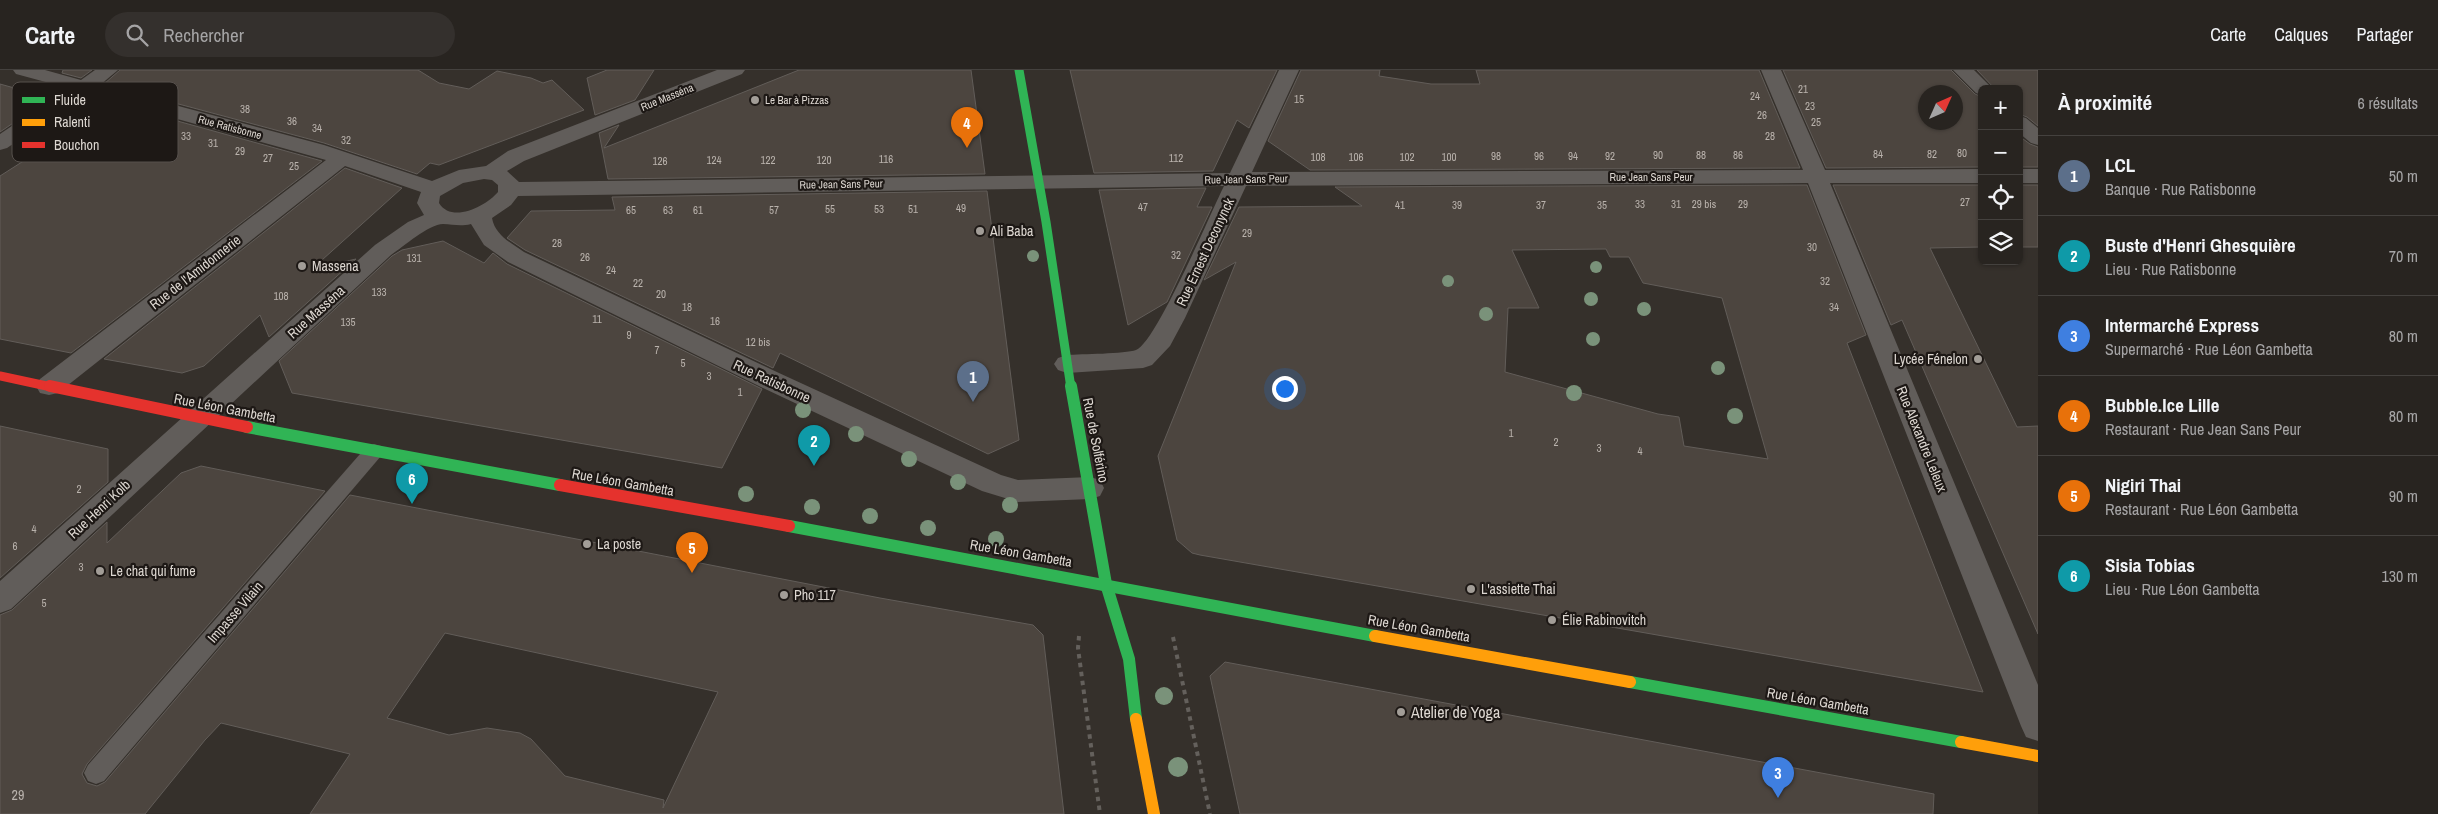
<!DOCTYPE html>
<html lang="fr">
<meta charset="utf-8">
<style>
:root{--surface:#282420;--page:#34302d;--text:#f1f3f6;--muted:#a5a4a5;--line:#44413e;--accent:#8c9099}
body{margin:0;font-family:"Archivo Narrow",sans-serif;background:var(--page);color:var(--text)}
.controls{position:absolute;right:15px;top:15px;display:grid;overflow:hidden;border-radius:8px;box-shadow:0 1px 4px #0004}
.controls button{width:45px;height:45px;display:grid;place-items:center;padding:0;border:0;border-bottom:1px solid var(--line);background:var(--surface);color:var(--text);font:25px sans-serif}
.compass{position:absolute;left:1918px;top:15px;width:45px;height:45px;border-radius:50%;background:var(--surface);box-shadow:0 1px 4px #0004;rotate:45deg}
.you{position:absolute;left:1284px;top:318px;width:18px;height:18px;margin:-12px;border:4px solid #fff;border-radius:50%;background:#1a73e8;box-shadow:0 0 0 8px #1a73e833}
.badge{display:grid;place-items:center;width:32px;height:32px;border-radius:50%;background:var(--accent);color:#fff;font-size:16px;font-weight:700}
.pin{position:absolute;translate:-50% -41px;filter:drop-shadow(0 1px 2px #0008)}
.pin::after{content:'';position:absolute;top:26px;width:18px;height:15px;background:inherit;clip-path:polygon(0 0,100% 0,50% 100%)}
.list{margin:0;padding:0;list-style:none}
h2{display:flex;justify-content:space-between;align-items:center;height:65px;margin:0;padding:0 20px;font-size:21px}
h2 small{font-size:16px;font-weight:400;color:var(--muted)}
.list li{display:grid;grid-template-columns:32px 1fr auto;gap:15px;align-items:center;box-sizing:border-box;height:80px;padding:0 20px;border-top:1px solid var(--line)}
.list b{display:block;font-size:19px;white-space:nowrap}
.list p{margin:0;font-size:16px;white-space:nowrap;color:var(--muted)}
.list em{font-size:16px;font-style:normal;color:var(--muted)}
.icon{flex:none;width:28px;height:28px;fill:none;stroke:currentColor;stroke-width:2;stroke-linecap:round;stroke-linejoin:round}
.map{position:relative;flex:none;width:2038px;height:744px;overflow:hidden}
header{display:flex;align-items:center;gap:30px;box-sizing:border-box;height:70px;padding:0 25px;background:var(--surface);border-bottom:1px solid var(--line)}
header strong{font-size:24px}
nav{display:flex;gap:28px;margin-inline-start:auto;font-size:18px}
.search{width:350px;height:45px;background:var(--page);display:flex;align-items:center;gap:12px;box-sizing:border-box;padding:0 18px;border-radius:28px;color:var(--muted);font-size:19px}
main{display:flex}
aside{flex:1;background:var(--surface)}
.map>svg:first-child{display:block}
</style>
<header>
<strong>Carte</strong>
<div class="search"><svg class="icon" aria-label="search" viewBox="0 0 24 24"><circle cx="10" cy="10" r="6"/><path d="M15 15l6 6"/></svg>Rechercher</div>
<nav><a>Carte</a><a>Calques</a><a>Partager</a></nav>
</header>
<main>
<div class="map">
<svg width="2038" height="744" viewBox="0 0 2038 744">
<rect width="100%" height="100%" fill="#35302b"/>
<g fill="#4c453f" stroke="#625d59" fill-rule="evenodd">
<path d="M 63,0 L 92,0 L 81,8 L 62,3 Z"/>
<path d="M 120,0 L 418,0 L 439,13 L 469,19 L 497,1 L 531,8 L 543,13 L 552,10 L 584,40 L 439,95 L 430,93 L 417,104 L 324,73 L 104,14 Z"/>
<path d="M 607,0 L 654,0 L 635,30 L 595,45 L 587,8 Z"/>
<path d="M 799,0 L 971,0 L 985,104 L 608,109 L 599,63 L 619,55 L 604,78 Z"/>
<path d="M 1070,0 L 1277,0 L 1249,58 L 1237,50 L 1213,101 L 1094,103 Z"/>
<path d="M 1301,0 L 1380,0 L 1379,6 L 1431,14 L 1480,14 L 1476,0 L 1759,0 L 1800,98 L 1310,100 L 1268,71 Z"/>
<path d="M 1783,0 L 1951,0 L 1975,24 L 1982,27 L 1982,97 L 1826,98 ZM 1926,22 L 1956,22 L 1956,52 L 1926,52 Z"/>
<path d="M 1977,0 L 2038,0 L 2038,56 L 2027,47 L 2019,44 L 2019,19 L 1995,19 Z"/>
<path d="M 0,14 L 50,28 L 0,62 Z"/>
<path d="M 87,26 L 322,91 L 71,283 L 0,269 L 0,106 L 47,76 L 21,71 Z"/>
<path d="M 2019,66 L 2030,74 L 2038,77 L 2038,97 L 2019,97 Z"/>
<path d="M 345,98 L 402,118 L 312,199 L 356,189 L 269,267 L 260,245 L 204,296 L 182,303 L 104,289 Z"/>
<path d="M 1807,115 L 1866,265 L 1847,273 L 1983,622 L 1200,485 L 1192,483 L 1177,470 L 1158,386 L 1236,192 L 1204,210 L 1239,137 L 1362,136 L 1335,117 ZM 1606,179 L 1610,187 L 1629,187 L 1643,213 L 1722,228 L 1768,389 L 1684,376 L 1679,347 L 1658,344 L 1505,302 L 1508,238 L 1539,238 L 1512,180 Z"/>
<path d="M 1833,115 L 1982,115 L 1982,177 L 1930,178 L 2017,357 L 2038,356 L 2038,564 L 1902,250 L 1891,255 Z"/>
<rect x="2019" y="115" width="19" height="62"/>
<path d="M 1206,118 L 1197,137 L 1212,137 L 1167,232 L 1128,255 L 1099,120 Z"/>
<path d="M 987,121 L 1019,370 L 988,384 L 780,283 L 773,298 L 525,180 L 507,168 L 531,141 L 615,140 L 612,127 Z"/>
<path d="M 443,171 L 484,193 L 493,183 L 507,194 L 762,319 L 722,398 L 292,323 L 279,291 L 392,186 L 402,180 Z"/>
<path d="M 0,356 L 108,379 L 108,412 L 0,508 Z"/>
<path d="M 201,396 L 325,421 L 87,694 L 82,704 L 87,713 L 97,716 L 105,712 L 350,425 L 880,528 L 1033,555 L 1043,565 L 1064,744 L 310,744 L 350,684 L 221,653 L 205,670 L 145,744 L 0,744 L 0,545 L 12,540 L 107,452 L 107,473 L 181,403 ZM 445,563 L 718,622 L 663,738 L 664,730 L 565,706 L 531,669 L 520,663 L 487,658 L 449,665 L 387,648 Z"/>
<path d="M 1225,592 L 1934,724 L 1933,744 L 1240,744 L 1210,606 Z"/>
</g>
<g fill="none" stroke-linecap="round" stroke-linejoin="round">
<g stroke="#64605c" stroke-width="4" stroke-dasharray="4.5 4.5" stroke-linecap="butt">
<path d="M 1079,566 L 1078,578 L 1100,744"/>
<path d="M 1173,567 L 1210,744"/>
</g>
<path fill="#615d5a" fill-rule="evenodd" d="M 374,374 L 381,376 L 383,381 L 381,386 L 104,711 L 96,714 L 88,711 L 84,703 L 88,695 L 367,376 Z"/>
<g fill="#615d5a" fill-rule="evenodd">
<path d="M 13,0 L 45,0 L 81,10 L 95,0 L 118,0 L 100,15 L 324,75 L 432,111 L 459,100 L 486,96 L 508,81 L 717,0 L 745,0 L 742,4 L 524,91 L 507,101 L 519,112 L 1230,103 L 1279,0 L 1299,0 L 1252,102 L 1803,100 L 1761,0 L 1781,0 L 1825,100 L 1982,99 L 1982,113 L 1830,113 L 2038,615 L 2038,671 L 2026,667 L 2021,656 L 1808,113 L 1246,116 L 1185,248 L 1170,276 L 1152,295 L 1143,298 L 1067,303 L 1058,300 L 1054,294 L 1058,288 L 1067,285 C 1081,284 1125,284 1136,280 C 1156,273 1211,142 1224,116 L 518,126 L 511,135 L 492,148 C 495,165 511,173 524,182 L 779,303 L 1001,405 L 1018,410 L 1090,407 L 1100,410 L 1104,418 L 1100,426 L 1090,429 L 1018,432 L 982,421 L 761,317 L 508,192 L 484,175 L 471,154 C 459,157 453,154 443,154 C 429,154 403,177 391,185 L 11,539 L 0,543 L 0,511 L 375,175 L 408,152 L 424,145 L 417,133 L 421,122 L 345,96 L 58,323 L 49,325 L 40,323 L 36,316 L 40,309 L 326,90 L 87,24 L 7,78 L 0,80 L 0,64 L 68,18 L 16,4 ZM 484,109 L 492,110 L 498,115 L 498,122 C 486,136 452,154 439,133 L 440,126 L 463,113 Z"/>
<path d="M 1953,0 L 1974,0 L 1993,19 L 1982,19 L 1982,25 L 1976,23 Z"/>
<path d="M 2019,46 L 2026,48 L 2038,58 L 2038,75 L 2031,73 L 2019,63 Z"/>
<rect x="2019" y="99" width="19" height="14"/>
</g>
<path stroke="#30b455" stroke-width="9" d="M 1019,0 L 1046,152 L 1071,318"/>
<g stroke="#30b455" stroke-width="12">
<path d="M 1071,316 L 1106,514 L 1129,589 L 1136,649"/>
<path d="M 247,357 L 560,415"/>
<path d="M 789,456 L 1375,566"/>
<path d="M 1630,612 L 1961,672"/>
</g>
<g stroke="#ff9f0a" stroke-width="12">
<path d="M 1375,566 L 1630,612"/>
<path d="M 1136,649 L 1154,744"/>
<path d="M 1961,672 L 2038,686"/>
</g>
<path stroke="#e5322d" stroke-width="9" d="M 0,306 L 56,318"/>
<g stroke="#e5322d" stroke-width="12">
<path d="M 50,316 L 247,357"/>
<path d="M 560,415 L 789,456"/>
</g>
</g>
<g fill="#7a927a">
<circle cx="1033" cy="186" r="6"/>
<circle cx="1596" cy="197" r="6"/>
<circle cx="1448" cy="211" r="6"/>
<circle cx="1591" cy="229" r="7"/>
<circle cx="1644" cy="239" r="7"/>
<circle cx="1486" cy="244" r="7"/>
<circle cx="1593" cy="269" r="7"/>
<circle cx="1718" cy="298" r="7"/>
<circle cx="1574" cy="323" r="8"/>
<circle cx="803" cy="340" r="8"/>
<circle cx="1735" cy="346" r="8"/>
<circle cx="856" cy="364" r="8"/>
<circle cx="909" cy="389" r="8"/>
<circle cx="958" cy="412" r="8"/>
<circle cx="746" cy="424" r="8"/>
<circle cx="1010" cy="435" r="8"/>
<circle cx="812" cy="437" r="8"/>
<circle cx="870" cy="446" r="8"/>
<circle cx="928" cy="458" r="8"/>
<circle cx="996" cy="469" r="8"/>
<circle cx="1164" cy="626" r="9"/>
<circle cx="1178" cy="697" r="10"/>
</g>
<g fill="#a29d97" stroke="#1d1815" stroke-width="2">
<circle cx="755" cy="30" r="5"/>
<circle cx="980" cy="161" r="5"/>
<circle cx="302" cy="196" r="5"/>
<circle cx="1978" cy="289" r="5"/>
<circle cx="587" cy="474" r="5"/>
<circle cx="100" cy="501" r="5"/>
<circle cx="1471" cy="519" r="5"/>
<circle cx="784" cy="525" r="5"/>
<circle cx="1552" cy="550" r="5"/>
<circle cx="1401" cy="642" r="5"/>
</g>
<g text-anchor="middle" stroke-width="4.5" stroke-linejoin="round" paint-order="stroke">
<g font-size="11" fill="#b9b2ac">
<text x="1803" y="23">21</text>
<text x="1755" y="30">24</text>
<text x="1299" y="33">15</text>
<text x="1810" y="40">23</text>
<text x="245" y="43">38</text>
<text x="1762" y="49">26</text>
<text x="292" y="55">36</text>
<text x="1816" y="56">25</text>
<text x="317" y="62">34</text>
<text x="186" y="70">33</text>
<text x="1770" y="70">28</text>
<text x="346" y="74">32</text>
<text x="213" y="77">31</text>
<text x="240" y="85">29</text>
<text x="1962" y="87">80</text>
<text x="1878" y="88">84</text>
<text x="1932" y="88">82</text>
<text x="1658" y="89">90</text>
<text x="1701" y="89">88</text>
<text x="1738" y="89">86</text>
<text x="1496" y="90">98</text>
<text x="1539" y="90">96</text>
<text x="1573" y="90">94</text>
<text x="1610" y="90">92</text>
<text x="1318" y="91">108</text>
<text x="1356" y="91">106</text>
<text x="1407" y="91">102</text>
<text x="1449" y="91">100</text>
<text x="268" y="92">27</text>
<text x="1176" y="92">112</text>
<text x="886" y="93">116</text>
<text x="714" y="94">124</text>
<text x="768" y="94">122</text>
<text x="824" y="94">120</text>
<text x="660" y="95">126</text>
<text x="294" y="100">25</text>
<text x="1965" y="136">27</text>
<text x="1640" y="138">33</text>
<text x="1676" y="138">31</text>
<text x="1704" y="138">29 bis</text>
<text x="1743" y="138">29</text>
<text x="1400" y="139">41</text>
<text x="1457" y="139">39</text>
<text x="1541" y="139">37</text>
<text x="1602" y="139">35</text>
<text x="1143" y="141">47</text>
<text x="961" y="142">49</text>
<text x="830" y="143">55</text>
<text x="879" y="143">53</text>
<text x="913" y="143">51</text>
<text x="631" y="144">65</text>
<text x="668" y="144">63</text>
<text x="698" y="144">61</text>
<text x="774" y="144">57</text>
<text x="1247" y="167">29</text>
<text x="557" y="177">28</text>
<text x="1812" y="181">30</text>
<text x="1176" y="189">32</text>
<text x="585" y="191">26</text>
<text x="414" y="192">131</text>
<text x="611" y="204">24</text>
<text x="1825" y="215">32</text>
<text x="638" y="217">22</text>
<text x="379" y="226">133</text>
<text x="661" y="228">20</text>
<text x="281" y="230">108</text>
<text x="687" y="241">18</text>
<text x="1834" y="241">34</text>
<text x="597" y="253">11</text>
<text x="715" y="255">16</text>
<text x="348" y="256">135</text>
<text x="629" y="269">9</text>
<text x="758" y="276">12 bis</text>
<text x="657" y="284">7</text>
<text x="683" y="297">5</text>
<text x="709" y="310">3</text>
<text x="740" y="326">1</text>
<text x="1511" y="367">1</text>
<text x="1556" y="376">2</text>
<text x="1599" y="382">3</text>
<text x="1640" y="385">4</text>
<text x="79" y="423">2</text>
<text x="34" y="463">4</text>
<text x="15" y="480">6</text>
<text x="81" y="501">3</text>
<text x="44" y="537">5</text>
</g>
<g font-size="11" fill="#ddd7d1" stroke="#1d1815">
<text transform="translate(667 27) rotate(-22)" y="4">Rue Masséna</text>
<text transform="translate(230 57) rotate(15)" y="4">Rue Ratisbonne</text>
<text x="1651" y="111">Rue Jean Sans Peur</text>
<text transform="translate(1246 109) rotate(-1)" y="4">Rue Jean Sans Peur</text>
<text transform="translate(841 114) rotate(-1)" y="4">Rue Jean Sans Peur</text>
</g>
<g font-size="11" fill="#ddd7d1" stroke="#1d1815" text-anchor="start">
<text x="765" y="34">Le Bar à Pizzas</text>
</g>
<g font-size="14" fill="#ddd7d1" stroke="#1d1815" text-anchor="start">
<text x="990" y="166">Ali Baba</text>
<text x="312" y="201">Massena</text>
<text x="1968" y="294" text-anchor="end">Lycée Fénelon</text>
<text x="597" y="479">La poste</text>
<text x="110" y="506">Le chat qui fume</text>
<text x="1481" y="524">L'assiette Thai</text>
<text x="794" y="530">Pho 117</text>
<text x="1562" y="555">Élie Rabinovitch</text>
</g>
<g font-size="14" fill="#ddd7d1" stroke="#1d1815">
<text transform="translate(1205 182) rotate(-65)" y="5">Rue Ernest Deconynck</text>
<text transform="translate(195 202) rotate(-38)" y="5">Rue de l'Amidonnerie</text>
<text transform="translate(316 242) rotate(-42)" y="5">Rue Masséna</text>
<text transform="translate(772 311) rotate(25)" y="5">Rue Ratisbonne</text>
<text transform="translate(225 338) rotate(11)" y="5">Rue Léon Gambetta</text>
<text transform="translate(1922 369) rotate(68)" y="5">Rue Alexandre Leleux</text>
<text transform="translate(1096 370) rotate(79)" y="5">Rue de Solférino</text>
<text transform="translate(623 412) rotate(10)" y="5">Rue Léon Gambetta</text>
<text transform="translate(99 439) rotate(-43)" y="5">Rue Henri Kolb</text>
<text transform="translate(1021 483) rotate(10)" y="5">Rue Léon Gambetta</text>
<text transform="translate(235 542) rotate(-49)" y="5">Impasse Vilain</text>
<text transform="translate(1419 558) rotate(10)" y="5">Rue Léon Gambetta</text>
<text transform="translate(1818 631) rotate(10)" y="5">Rue Léon Gambetta</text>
</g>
<g font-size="14" fill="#b9b2ac">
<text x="18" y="730">29</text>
</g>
<g font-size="16" fill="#ddd7d1" stroke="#1d1815" text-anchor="start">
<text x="1411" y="648">Atelier de Yoga</text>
</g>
</g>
<rect x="12" y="12" width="166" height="80" rx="8" fill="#1d1815" stroke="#57514d" stroke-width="1"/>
<rect x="22" y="27" width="23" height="6" fill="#30b455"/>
<rect x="22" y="49" width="23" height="7" fill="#ff9f0a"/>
<rect x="22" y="72" width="23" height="6" fill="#e5322d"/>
<g font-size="14" fill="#ddd7d1">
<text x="54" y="35">Fluide</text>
<text x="54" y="57">Ralenti</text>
<text x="54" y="80">Bouchon</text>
</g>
</svg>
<div class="controls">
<button>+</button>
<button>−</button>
<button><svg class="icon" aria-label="locate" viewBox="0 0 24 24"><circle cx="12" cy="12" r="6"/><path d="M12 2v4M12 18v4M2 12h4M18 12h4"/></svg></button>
<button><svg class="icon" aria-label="layers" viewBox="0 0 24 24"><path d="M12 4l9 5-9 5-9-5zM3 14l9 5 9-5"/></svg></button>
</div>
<svg class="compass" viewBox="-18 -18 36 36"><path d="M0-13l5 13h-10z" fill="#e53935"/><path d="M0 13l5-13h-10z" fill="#a5a4a5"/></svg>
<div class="you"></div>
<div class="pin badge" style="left:973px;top:332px;background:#5c6f8a">1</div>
<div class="pin badge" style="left:814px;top:396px;background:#0f9aa8">2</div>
<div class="pin badge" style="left:1778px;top:728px;background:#3f7fe0">3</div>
<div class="pin badge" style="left:967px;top:78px;background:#e8710a">4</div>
<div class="pin badge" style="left:692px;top:503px;background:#e8710a">5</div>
<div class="pin badge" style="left:412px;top:434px;background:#0f9aa8">6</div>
</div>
<aside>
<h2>À proximité<small>6 résultats</small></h2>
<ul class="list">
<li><span class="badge" style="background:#5c6f8a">1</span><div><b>LCL</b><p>Banque · Rue Ratisbonne</p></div><em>50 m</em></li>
<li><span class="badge" style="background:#0f9aa8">2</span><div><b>Buste d'Henri Ghesquière</b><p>Lieu · Rue Ratisbonne</p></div><em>70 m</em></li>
<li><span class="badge" style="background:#3f7fe0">3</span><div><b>Intermarché Express</b><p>Supermarché · Rue Léon Gambetta</p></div><em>80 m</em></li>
<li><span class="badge" style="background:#e8710a">4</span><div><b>Bubble.Ice Lille</b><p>Restaurant · Rue Jean Sans Peur</p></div><em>80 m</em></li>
<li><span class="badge" style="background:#e8710a">5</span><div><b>Nigiri Thai</b><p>Restaurant · Rue Léon Gambetta</p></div><em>90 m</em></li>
<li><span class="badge" style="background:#0f9aa8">6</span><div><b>Sisia Tobias</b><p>Lieu · Rue Léon Gambetta</p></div><em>130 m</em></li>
</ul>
</aside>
</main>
